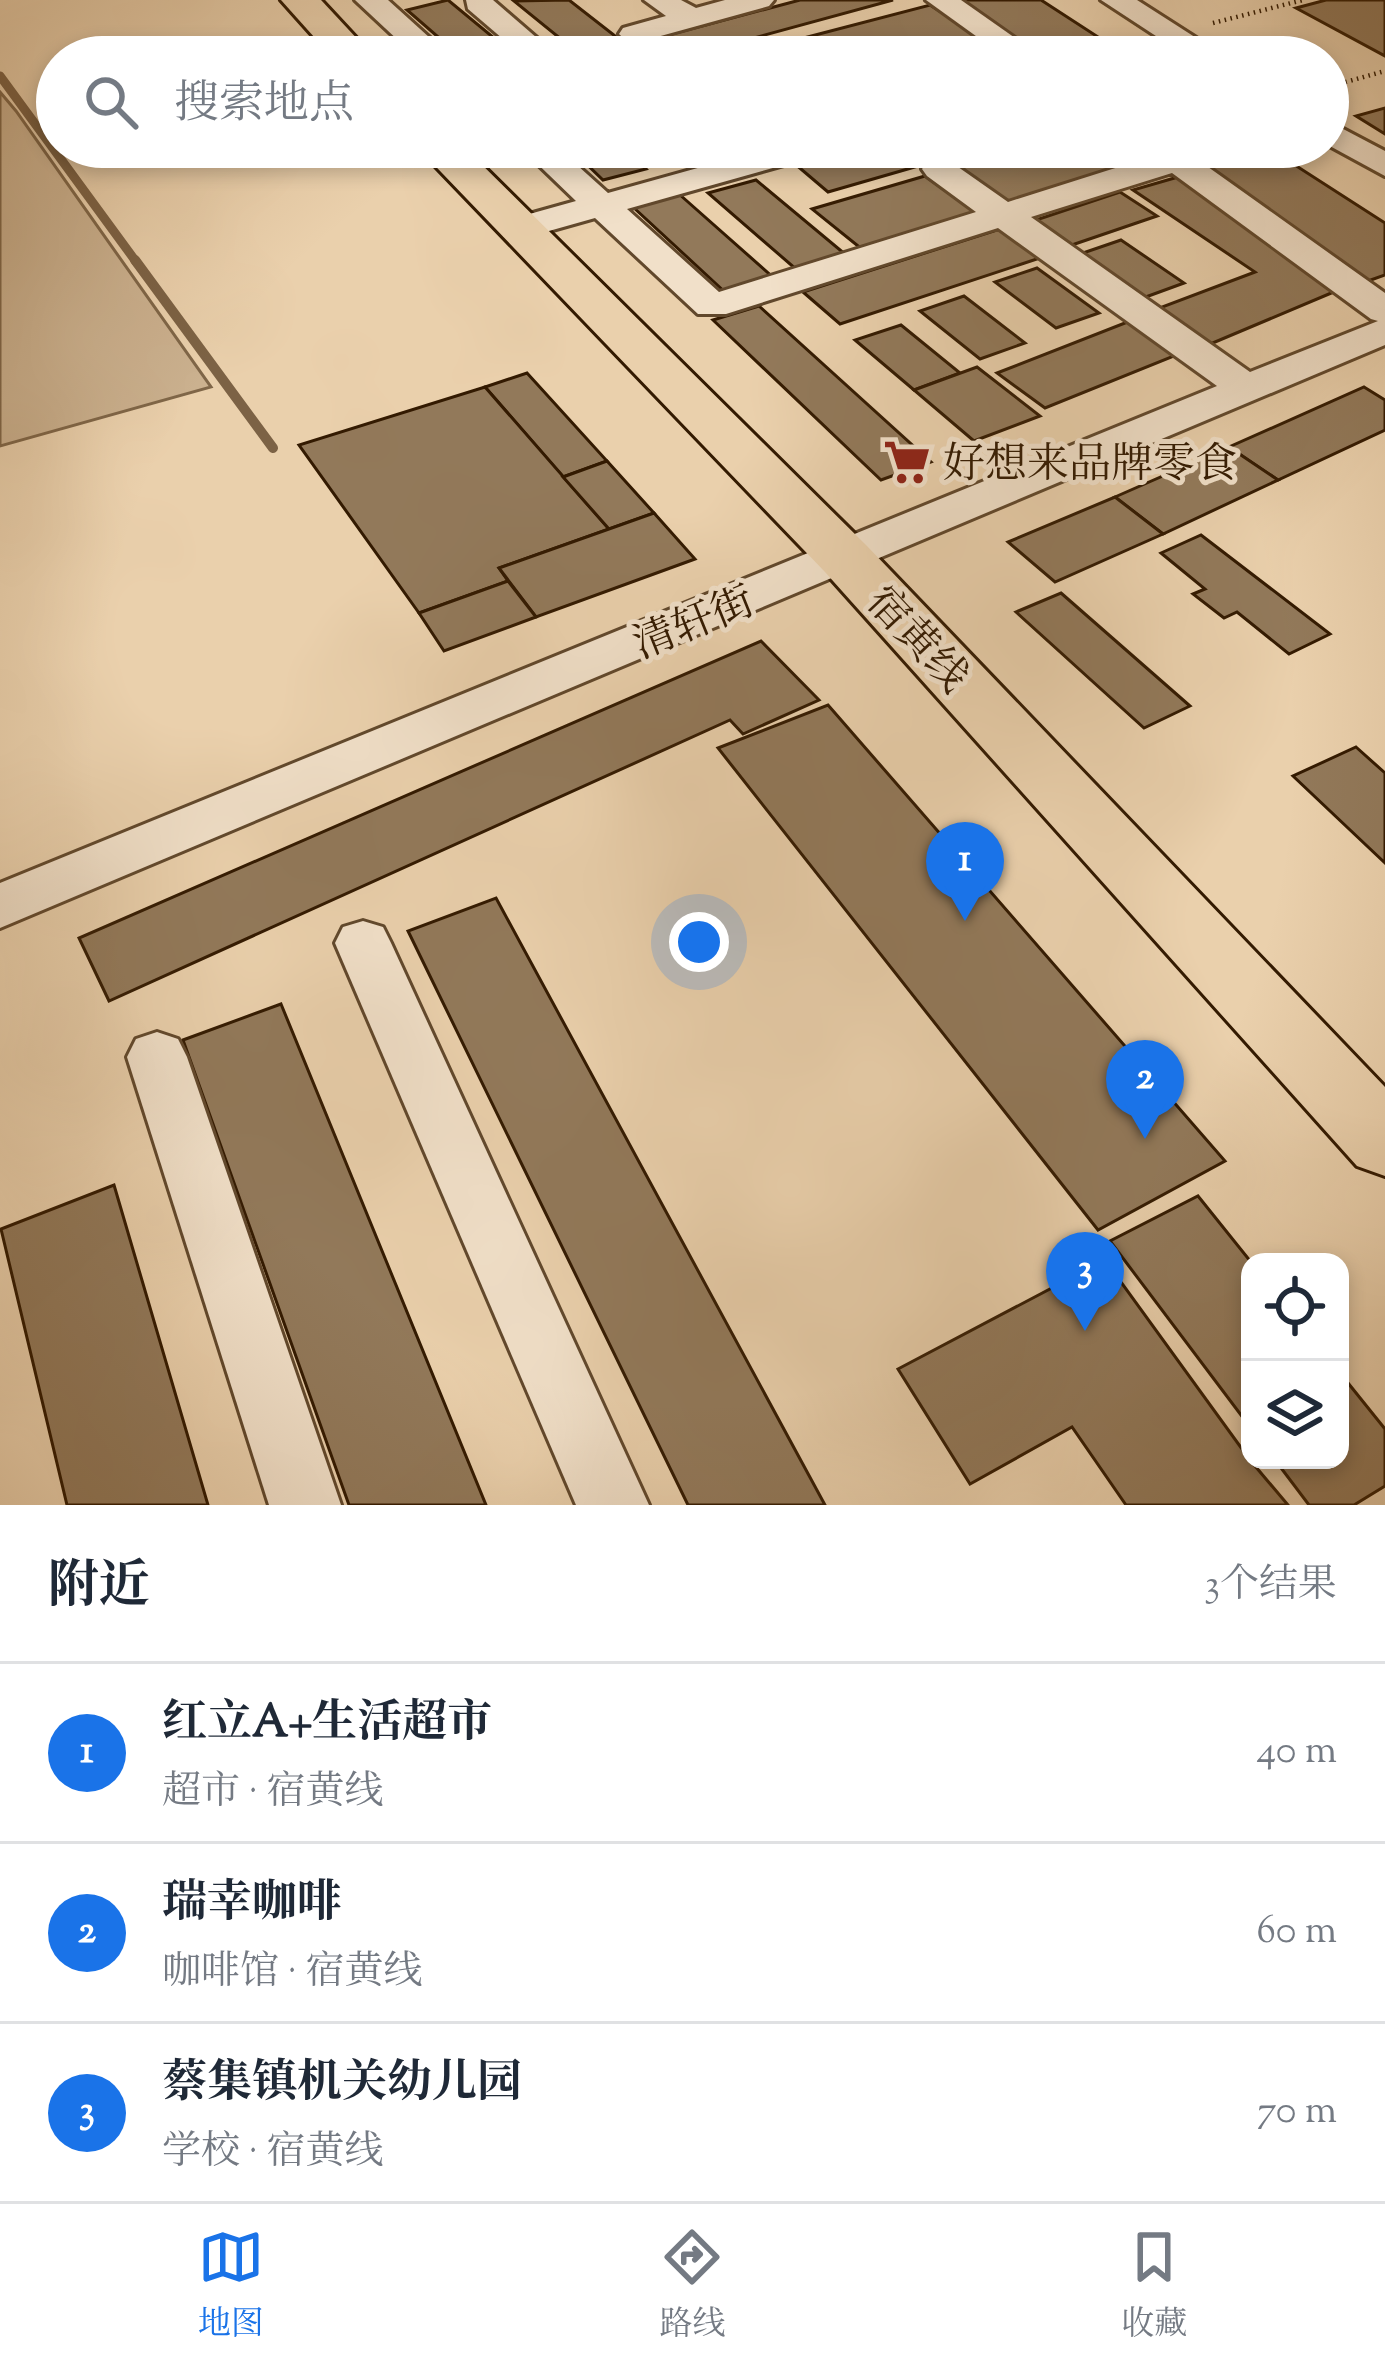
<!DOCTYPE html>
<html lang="zh">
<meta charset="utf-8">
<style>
:root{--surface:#fff;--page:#f2f2f3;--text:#1f2937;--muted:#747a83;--line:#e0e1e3;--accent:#1a73e8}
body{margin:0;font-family:"Sorts Mill Goudy","Noto Serif SC",serif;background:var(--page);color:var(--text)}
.controls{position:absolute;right:36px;bottom:36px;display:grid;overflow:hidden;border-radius:24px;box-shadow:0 6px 18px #0003}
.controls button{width:108px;height:108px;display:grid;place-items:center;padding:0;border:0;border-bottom:3px solid var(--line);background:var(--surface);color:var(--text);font:60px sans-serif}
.you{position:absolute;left:699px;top:942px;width:42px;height:42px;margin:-30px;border:9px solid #fff;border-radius:50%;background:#1a73e8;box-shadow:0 0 0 18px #1a73e833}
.badge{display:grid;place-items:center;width:78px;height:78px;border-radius:50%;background:var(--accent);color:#fff;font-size:39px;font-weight:700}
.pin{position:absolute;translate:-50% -99px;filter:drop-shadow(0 3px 6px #0008)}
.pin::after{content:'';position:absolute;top:63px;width:42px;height:36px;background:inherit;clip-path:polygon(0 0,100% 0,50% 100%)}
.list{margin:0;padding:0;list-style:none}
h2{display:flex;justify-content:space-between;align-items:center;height:156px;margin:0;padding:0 48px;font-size:51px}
h2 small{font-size:39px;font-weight:400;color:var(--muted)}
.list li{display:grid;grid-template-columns:78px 1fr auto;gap:36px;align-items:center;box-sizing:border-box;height:180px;padding:0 48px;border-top:3px solid var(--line)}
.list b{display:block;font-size:45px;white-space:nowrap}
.list p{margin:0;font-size:39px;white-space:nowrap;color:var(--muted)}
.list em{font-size:39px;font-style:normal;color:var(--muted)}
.icon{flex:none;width:66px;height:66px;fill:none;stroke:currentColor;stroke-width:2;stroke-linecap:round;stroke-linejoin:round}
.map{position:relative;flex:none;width:1385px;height:1505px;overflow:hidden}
.search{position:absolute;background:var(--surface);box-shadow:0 6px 18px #0003;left:36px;right:36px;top:36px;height:132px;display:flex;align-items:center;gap:30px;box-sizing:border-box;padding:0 42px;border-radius:66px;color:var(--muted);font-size:45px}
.sheet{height:696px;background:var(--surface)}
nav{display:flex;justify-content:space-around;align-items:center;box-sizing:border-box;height:168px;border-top:3px solid var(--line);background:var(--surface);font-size:33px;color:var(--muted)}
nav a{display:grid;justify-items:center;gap:6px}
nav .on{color:var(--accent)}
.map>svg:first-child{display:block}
</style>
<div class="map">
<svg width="1385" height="1505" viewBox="0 0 1385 1505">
<rect width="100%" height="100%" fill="#ead0ac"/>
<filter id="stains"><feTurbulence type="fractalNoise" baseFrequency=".00167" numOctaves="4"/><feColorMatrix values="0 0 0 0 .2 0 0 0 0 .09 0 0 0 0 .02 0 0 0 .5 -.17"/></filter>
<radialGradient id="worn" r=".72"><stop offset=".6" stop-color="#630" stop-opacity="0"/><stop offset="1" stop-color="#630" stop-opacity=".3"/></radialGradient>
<path fill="#cbb18f" stroke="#7f6648" stroke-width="3" d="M 0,92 L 16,111 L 211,387 L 0,446 Z"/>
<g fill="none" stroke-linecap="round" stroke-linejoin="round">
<path stroke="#7c6245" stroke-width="9" d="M 0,76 L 137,263"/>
<path stroke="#7c6245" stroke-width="10" d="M 135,260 L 273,448"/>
</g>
<g fill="#92795a" stroke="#331a01" stroke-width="3">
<path d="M 448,0 L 517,57 L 461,57 L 407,10 Z"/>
<path d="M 569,0 L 642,57 L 583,57 L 514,1 Z"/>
<path d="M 800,0 L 893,0 L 684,57 L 657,38 Z"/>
<path d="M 958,0 L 1041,0 L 1115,48 L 1077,57 L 1042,57 Z"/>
<path d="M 1326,0 L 1385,0 L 1385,56 L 1296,8 Z"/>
<path d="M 930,5 L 1011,57 L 731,57 Z"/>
<path d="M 1385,108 L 1385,134 L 1356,116 Z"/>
<path d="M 569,147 L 623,147 L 646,169 L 603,180 Z"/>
<path d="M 652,147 L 716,147 L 720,150 L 671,164 Z"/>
<path d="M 775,147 L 984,147 L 828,192 Z"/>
<path d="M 1031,147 L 1133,147 L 1155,161 L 1008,206 L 957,169 Z"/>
<path d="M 1172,147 L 1267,147 L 1385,223 L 1385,275 L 1368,281 Z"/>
<path d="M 925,176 L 978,214 L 863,250 L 812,209 Z"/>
<path d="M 1178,177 L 1334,283 L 1336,291 L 1208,345 L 1154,310 L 1255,272 L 1133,190 Z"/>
<path d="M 756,180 L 846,255 L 797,270 L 708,193 Z"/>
<path d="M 1120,192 L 1157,216 L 1066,247 L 1030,222 Z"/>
<path d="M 679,194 L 775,279 L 727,294 L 633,207 Z"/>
<path d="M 1000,229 L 1040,258 L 840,324 L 803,292 Z"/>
<path d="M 1121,240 L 1184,283 L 1143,298 L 1080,254 Z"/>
<path d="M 1037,268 L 1099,313 L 1056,328 L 995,282 Z"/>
<path d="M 964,296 L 1025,343 L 980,359 L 920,311 Z"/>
<path d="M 759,306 L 931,462 L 881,480 L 713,320 Z"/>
<path d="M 1130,321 L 1179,354 L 1045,408 L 997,373 Z"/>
<path d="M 901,325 L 960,373 L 914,390 L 855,340 Z"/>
<path d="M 977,367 L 1040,416 L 974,441 L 914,390 Z"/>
<path d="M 527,373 L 607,461 L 563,477 L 485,387 Z"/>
<path d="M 485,387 L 609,529 L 499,568 L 508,581 L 419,613 L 299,445 Z"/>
<path d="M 1364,387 L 1385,400 L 1385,430 L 1278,480 L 1229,447 Z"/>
<path d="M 1229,447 L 1278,480 L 1163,534 L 1115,497 Z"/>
<path d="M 607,461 L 654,513 L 609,529 L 563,477 Z"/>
<path d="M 1115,497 L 1163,534 L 1055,582 L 1008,542 Z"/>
<path d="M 654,513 L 695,559 L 536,617 L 499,568 Z"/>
<path d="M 1201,535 L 1330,634 L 1289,654 L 1237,612 L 1224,618 L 1193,594 L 1205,589 L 1161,553 Z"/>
<path d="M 508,581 L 536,617 L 444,651 L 419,613 Z"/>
<path d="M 1061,593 L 1190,706 L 1144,728 L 1016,612 Z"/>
<path d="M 761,641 L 819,700 L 743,734 L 730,720 L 109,1001 L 79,938 Z"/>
<path d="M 828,705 L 1225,1161 L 1098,1230 L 718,748 Z"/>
<path d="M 1356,747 L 1385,773 L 1385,863 L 1293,776 Z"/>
<path d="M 496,898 L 825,1505 L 688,1505 L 408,931 Z"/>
<path d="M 281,1004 L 486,1505 L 349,1505 L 183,1040 Z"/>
<path d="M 114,1185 L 208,1505 L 67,1505 L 1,1229 Z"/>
<path d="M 1198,1196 L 1251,1262 L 1250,1427 L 1110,1241 Z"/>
<path d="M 1105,1260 L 1250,1460 L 1288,1505 L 1126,1505 L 1072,1427 L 970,1484 L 898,1369 Z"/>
<path d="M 1340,1373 L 1385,1429 L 1385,1486 L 1354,1505 L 1309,1505 L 1275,1460 L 1340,1460 Z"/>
</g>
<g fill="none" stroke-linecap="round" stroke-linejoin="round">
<defs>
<g id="minor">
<path d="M 355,0 L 388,0 L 451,57 L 416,57 Z"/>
<path d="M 466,0 L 493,0 L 559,57 L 524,57 L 468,9 Z"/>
<path d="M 644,0 L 681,0 L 696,8 L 725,0 L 774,0 L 769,6 L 657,37 L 679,57 L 644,57 L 619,34 L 623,28 L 666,16 Z"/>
<path d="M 926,0 L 961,0 L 1042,57 L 1005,57 Z"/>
<path d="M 1101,0 L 1137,0 L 1226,57 L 1188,57 Z"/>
<path d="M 1328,121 L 1385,151 L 1385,176 L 1328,145 Z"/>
<path d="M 520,147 L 557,147 L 608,193 L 773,147 L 828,147 L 823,154 L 627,209 L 719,292 L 976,212 L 927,176 L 922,169 L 927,162 L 951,162 L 1008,202 L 1150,157 L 1141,147 L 1180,147 L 1385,293 L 1385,345 L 0,928 L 0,883 L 1217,386 L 998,228 L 726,314 L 698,314 L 595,218 L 517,240 L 504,237 L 499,229 L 504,221 L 576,201 ZM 1172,173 L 1371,319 L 1378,321 L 1250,372 L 1031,217 Z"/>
<path d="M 363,921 L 383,927 L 391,943 L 649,1505 L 576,1505 L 335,943 L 343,927 Z"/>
<path d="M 157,1032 L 178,1039 L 187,1057 L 341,1505 L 269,1505 L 127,1057 L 136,1039 Z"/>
</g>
<g id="major">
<path d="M 281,0 L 321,0 L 374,57 L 332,57 Z"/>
<path d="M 417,147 L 464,147 L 867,546 L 1385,1087 L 1385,1176 L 1357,1166 L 825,572 Z"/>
</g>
</defs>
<use href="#minor" stroke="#61482c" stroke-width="6"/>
<use href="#major" stroke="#331a01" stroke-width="6"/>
<g stroke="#331a01" stroke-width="4.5" stroke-dasharray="1.5 4.5" stroke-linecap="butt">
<path d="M 1213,23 L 1303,0"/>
<path d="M 1328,87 L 1385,71"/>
</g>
<use href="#minor" fill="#f1e0c9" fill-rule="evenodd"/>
<use href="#major" fill="#ead0ac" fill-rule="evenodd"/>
</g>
<defs>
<symbol id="supermarket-bare" viewBox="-9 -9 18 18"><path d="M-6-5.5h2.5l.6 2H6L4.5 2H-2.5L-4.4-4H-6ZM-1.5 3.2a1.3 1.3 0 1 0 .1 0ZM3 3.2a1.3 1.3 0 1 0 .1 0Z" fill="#8f2418" stroke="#f1e0c9" stroke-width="2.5" paint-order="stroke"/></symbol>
</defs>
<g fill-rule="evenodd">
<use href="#supermarket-bare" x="874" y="429" width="66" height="66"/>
</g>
<g text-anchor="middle" stroke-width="10" stroke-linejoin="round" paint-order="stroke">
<g font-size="42" fill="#331a01" stroke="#f1e0c9" text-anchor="start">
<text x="943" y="477">好想来品牌零食</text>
</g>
<g font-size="42" fill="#331a01" stroke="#f1e0c9">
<text transform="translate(693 621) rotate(-22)" y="15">清轩街</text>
<text transform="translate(919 638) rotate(47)" y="15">宿黄线</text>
</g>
</g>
<rect width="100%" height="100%" filter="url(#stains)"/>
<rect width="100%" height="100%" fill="url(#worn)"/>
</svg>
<div class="controls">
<button><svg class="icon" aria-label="locate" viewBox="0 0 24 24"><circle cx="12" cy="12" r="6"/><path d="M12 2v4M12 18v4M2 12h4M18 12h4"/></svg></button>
<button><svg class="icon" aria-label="layers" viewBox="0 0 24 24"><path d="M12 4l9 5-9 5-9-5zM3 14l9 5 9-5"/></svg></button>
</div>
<div class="you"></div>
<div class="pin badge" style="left:965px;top:921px">1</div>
<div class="pin badge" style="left:1145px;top:1139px">2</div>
<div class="pin badge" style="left:1085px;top:1331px">3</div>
<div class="search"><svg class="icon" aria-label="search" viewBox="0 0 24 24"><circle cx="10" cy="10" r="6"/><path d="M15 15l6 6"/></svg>搜索地点</div>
</div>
<section class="sheet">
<h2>附近<small>3个结果</small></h2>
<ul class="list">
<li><span class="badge">1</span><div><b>红立A+生活超市</b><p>超市 · 宿黄线</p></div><em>40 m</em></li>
<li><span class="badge">2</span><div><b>瑞幸咖啡</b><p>咖啡馆 · 宿黄线</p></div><em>60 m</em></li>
<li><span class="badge">3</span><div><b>蔡集镇机关幼儿园</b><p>学校 · 宿黄线</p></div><em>70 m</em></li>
</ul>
</section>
<nav>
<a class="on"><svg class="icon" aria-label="map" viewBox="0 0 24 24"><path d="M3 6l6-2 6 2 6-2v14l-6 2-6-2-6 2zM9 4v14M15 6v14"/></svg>地图</a>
<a><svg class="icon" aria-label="directions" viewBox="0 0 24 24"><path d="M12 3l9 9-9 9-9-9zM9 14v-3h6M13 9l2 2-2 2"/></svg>路线</a>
<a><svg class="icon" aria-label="saved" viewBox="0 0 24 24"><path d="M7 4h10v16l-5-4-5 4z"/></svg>收藏</a>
</nav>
